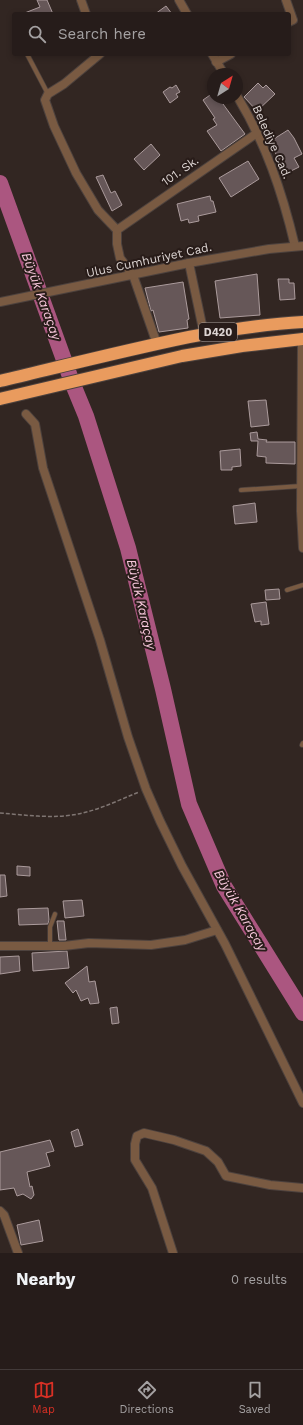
<!DOCTYPE html>
<meta charset="utf-8">
<style>
:root{--surface:#261c1a;--page:#2e2523;--text:#f1f3f6;--muted:#a4a1a2;--line:#423a39;--accent:#d93025}
body{margin:0;font-family:"Work Sans",sans-serif;background:var(--page);color:var(--text)}
.compass{position:absolute;left:207px;top:68px;width:36px;height:36px;border-radius:50%;background:var(--surface);box-shadow:0 2px 6px #0003;rotate:37deg}
.list{margin:0;padding:0;list-style:none}
h2{display:flex;justify-content:space-between;align-items:center;height:52px;margin:0;padding:0 16px;font-size:17px}
h2 small{font-size:13px;font-weight:400;color:var(--muted)}
.icon{flex:none;width:22px;height:22px;fill:none;stroke:currentColor;stroke-width:2;stroke-linecap:round;stroke-linejoin:round}
.map{position:relative;flex:none;width:303px;height:1253px;overflow:hidden}
.search{position:absolute;background:var(--surface);box-shadow:0 2px 6px #0003;left:12px;right:12px;top:12px;height:44px;display:flex;align-items:center;gap:10px;box-sizing:border-box;padding:0 14px;border-radius:4px;color:var(--muted);font-size:15px}
.sheet{height:116px;background:var(--surface)}
nav{display:flex;justify-content:space-around;align-items:center;box-sizing:border-box;height:56px;border-top:1px solid var(--line);background:var(--surface);font-size:11px;color:var(--muted)}
nav a{display:grid;justify-items:center;gap:2px}
nav .on{color:var(--accent)}
.map>svg:first-child{display:block}
</style>
<div class="map">
<svg width="303" height="1253" viewBox="0 0 303 1253">
<rect width="100%" height="100%" fill="#322622"/>
<g fill="none" stroke-linecap="round" stroke-linejoin="round">
<path stroke="#ab5680" stroke-width="16" d="M 0,183 L 72,382 L 86,416 L 128,548 L 163,689 L 189,804 L 224,886 L 303,1013"/>
</g>
<g fill="#665758" stroke="#ab9b9c">
<path d="M 37,0 L 47,0 L 53,14 L 22,14 L 40,7 Z"/>
<path d="M 166,6 L 172,14 L 155,14 Z"/>
<path d="M 258,83 L 263,88 L 266,85 L 275,94 L 257,111 L 244,97 Z"/>
<path d="M 176,85 L 180,92 L 176,94 L 178,97 L 170,103 L 163,92 L 170,87 L 172,88 Z"/>
<path d="M 213,93 L 213,98 L 231,98 L 223,104 L 245,134 L 221,151 L 207,131 L 217,125 L 213,119 L 215,118 L 203,100 Z"/>
<path d="M 288,130 L 294,138 L 302,154 L 294,158 L 299,167 L 287,173 L 269,142 Z"/>
<path d="M 151,144 L 160,155 L 144,170 L 134,159 Z"/>
<path d="M 248,161 L 259,179 L 231,197 L 219,178 Z"/>
<path d="M 103,175 L 111,193 L 115,191 L 122,205 L 112,211 L 96,177 Z"/>
<path d="M 210,196 L 211,201 L 213,201 L 216,212 L 198,216 L 199,221 L 189,223 L 188,219 L 181,221 L 177,204 Z"/>
<path d="M 257,274 L 260,315 L 220,318 L 215,281 Z"/>
<path d="M 278,279 L 289,279 L 289,283 L 294,283 L 295,299 L 280,300 Z"/>
<path d="M 183,282 L 189,319 L 187,320 L 188,328 L 159,332 L 153,310 L 151,311 L 145,288 Z"/>
<path d="M 266,400 L 269,425 L 251,427 L 248,401 Z"/>
<path d="M 257,432 L 258,439 L 267,440 L 266,442 L 295,442 L 295,464 L 266,463 L 266,457 L 257,456 L 258,441 L 251,441 L 250,433 Z"/>
<path d="M 240,449 L 241,466 L 232,467 L 232,470 L 221,470 L 220,451 Z"/>
<path d="M 255,503 L 257,522 L 235,524 L 233,506 Z"/>
<path d="M 279,589 L 280,599 L 266,600 L 265,590 Z"/>
<path d="M 266,602 L 269,624 L 261,625 L 261,621 L 255,622 L 251,604 Z"/>
<path d="M 17,866 L 30,867 L 30,876 L 17,875 Z"/>
<path d="M 0,875 L 5,875 L 7,896 L 0,897 Z"/>
<path d="M 82,900 L 84,916 L 65,918 L 63,901 Z"/>
<path d="M 48,908 L 49,920 L 48,924 L 19,925 L 18,909 Z"/>
<path d="M 57,921 L 64,921 L 66,940 L 59,940 Z"/>
<path d="M 67,951 L 69,968 L 33,971 L 32,953 Z"/>
<path d="M 19,956 L 20,971 L 0,974 L 0,957 Z"/>
<path d="M 87,966 L 89,982 L 95,981 L 99,1003 L 90,1004 L 88,998 L 81,1001 L 76,990 L 73,993 L 65,983 Z"/>
<path d="M 117,1007 L 119,1023 L 112,1024 L 110,1008 Z"/>
<path d="M 78,1129 L 83,1145 L 75,1147 L 71,1132 Z"/>
<path d="M 50,1140 L 54,1151 L 46,1153 L 50,1166 L 27,1172 L 30,1187 L 32,1186 L 34,1195 L 31,1199 L 23,1194 L 17,1196 L 14,1188 L 0,1190 L 0,1152 Z"/>
<path d="M 39,1220 L 43,1241 L 21,1245 L 17,1225 Z"/>
</g>
<g fill="none" stroke-linecap="round" stroke-linejoin="round">
<defs>
<g id="lane">
<path d="M 27,54 L 48,94"/>
<path d="M 241,490 L 301,486"/>
<path d="M 287,590 L 303,585"/>
<path d="M 302,745 L 303,743"/>
<path d="M 50,946 L 50,927 L 55,914"/>
</g>
<g id="street">
<path d="M 81,0 L 86,14"/>
<path d="M 179,0 L 187,14"/>
<path d="M 286,0 L 293,20 L 289,22"/>
<path d="M 100,54 L 64,84 L 48,94 L 45,100 L 54,126 L 76,173 L 98,210 L 117,230 L 117,244 L 120,258 L 133,275 L 157,344"/>
<path d="M 212,54 L 224,74"/>
<path d="M 216,62 L 231,54"/>
<path d="M 237,96 C 266,144 282,191 295,246"/>
<path d="M 117,230 L 257,133"/>
<path d="M 189,263 L 204,334"/>
<path d="M 0,302 L 189,263 L 269,249 L 303,246"/>
<path d="M 302,339 L 301,511 L 303,548"/>
<path d="M 26,414 L 35,424 L 43,468 L 100,640 L 128,737 L 146,789 L 160,821 L 182,866 L 225,944 L 303,1103"/>
<path d="M 0,946 L 64,946 L 89,943 L 151,945 L 185,940 L 217,930"/>
<path d="M 0,1211 L 4,1215 L 18,1253"/>
<path d="M 173,1253 L 152,1188 L 135,1160 L 135,1144 L 137,1136 L 144,1133 L 174,1140 L 206,1151 L 218,1162 L 226,1176 L 270,1185 L 303,1188"/>
</g>
<g id="highway">
<path d="M 0,381 C 63,366 126,350 189,337 C 227,330 265,324 303,322"/>
<path d="M 0,399 L 182,356 L 242,346 L 303,339"/>
</g>
</defs>
<use href="#lane" stroke="#4d423e" stroke-width="5.5"/>
<use href="#street" stroke="#4d423e" stroke-width="10"/>
<use href="#highway" stroke="#4d423e" stroke-width="14"/>
<path stroke="#7f7572" stroke-width="1.5" stroke-dasharray="4 2" stroke-linecap="butt" d="M 0,813 C 24,815 54,819 78,814 C 99,810 119,800 139,792"/>
<use href="#lane" stroke="#795a42" stroke-width="4"/>
<use href="#street" stroke="#795a42" stroke-width="8"/>
<use href="#highway" stroke="#e99b5e" stroke-width="12"/>
</g>
<g text-anchor="middle" stroke-width="4" stroke-linejoin="round" paint-order="stroke">
<rect fill="#281c19" stroke="#a79e9b" stroke-width="1" x="199" y="323" width="38" height="18" rx="3"/>
<g font-size="11" font-weight="bold" fill="#ddd5d3">
<text x="218" y="336">D420</text>
</g>
<g font-size="12" fill="#ddd5d3" stroke="#281c19">
<text transform="translate(272 142) rotate(66)" y="4">Belediye Cad.</text>
<text transform="translate(180 171) rotate(-35)" y="4">101. Sk.</text>
<text transform="translate(149 260) rotate(-12)" y="4">Ulus Cumhuriyet Cad.</text>
</g>
<g font-size="13" font-style="italic" fill="#f8c8dc" stroke="#281c19">
<text transform="translate(42 296) rotate(70)" y="5">Büyük Karaçay</text>
<text transform="translate(142 604) rotate(77)" y="5">Büyük Karaçay</text>
<text transform="translate(241 910) rotate(60)" y="5">Büyük Karaçay</text>
</g>
</g>
</svg>
<svg class="compass" viewBox="-18 -18 36 36"><path d="M0-13l5 13h-10z" fill="#e53935"/><path d="M0 13l5-13h-10z" fill="#a4a1a2"/></svg>
<div class="search"><svg class="icon" aria-label="search" viewBox="0 0 24 24"><circle cx="10" cy="10" r="6"/><path d="M15 15l6 6"/></svg>Search here</div>
</div>
<section class="sheet">
<h2>Nearby<small>0 results</small></h2>
<ul class="list">
</ul>
</section>
<nav>
<a class="on"><svg class="icon" aria-label="map" viewBox="0 0 24 24"><path d="M3 6l6-2 6 2 6-2v14l-6 2-6-2-6 2zM9 4v14M15 6v14"/></svg>Map</a>
<a><svg class="icon" aria-label="directions" viewBox="0 0 24 24"><path d="M12 3l9 9-9 9-9-9zM9 14v-3h6M13 9l2 2-2 2"/></svg>Directions</a>
<a><svg class="icon" aria-label="saved" viewBox="0 0 24 24"><path d="M7 4h10v16l-5-4-5 4z"/></svg>Saved</a>
</nav>
